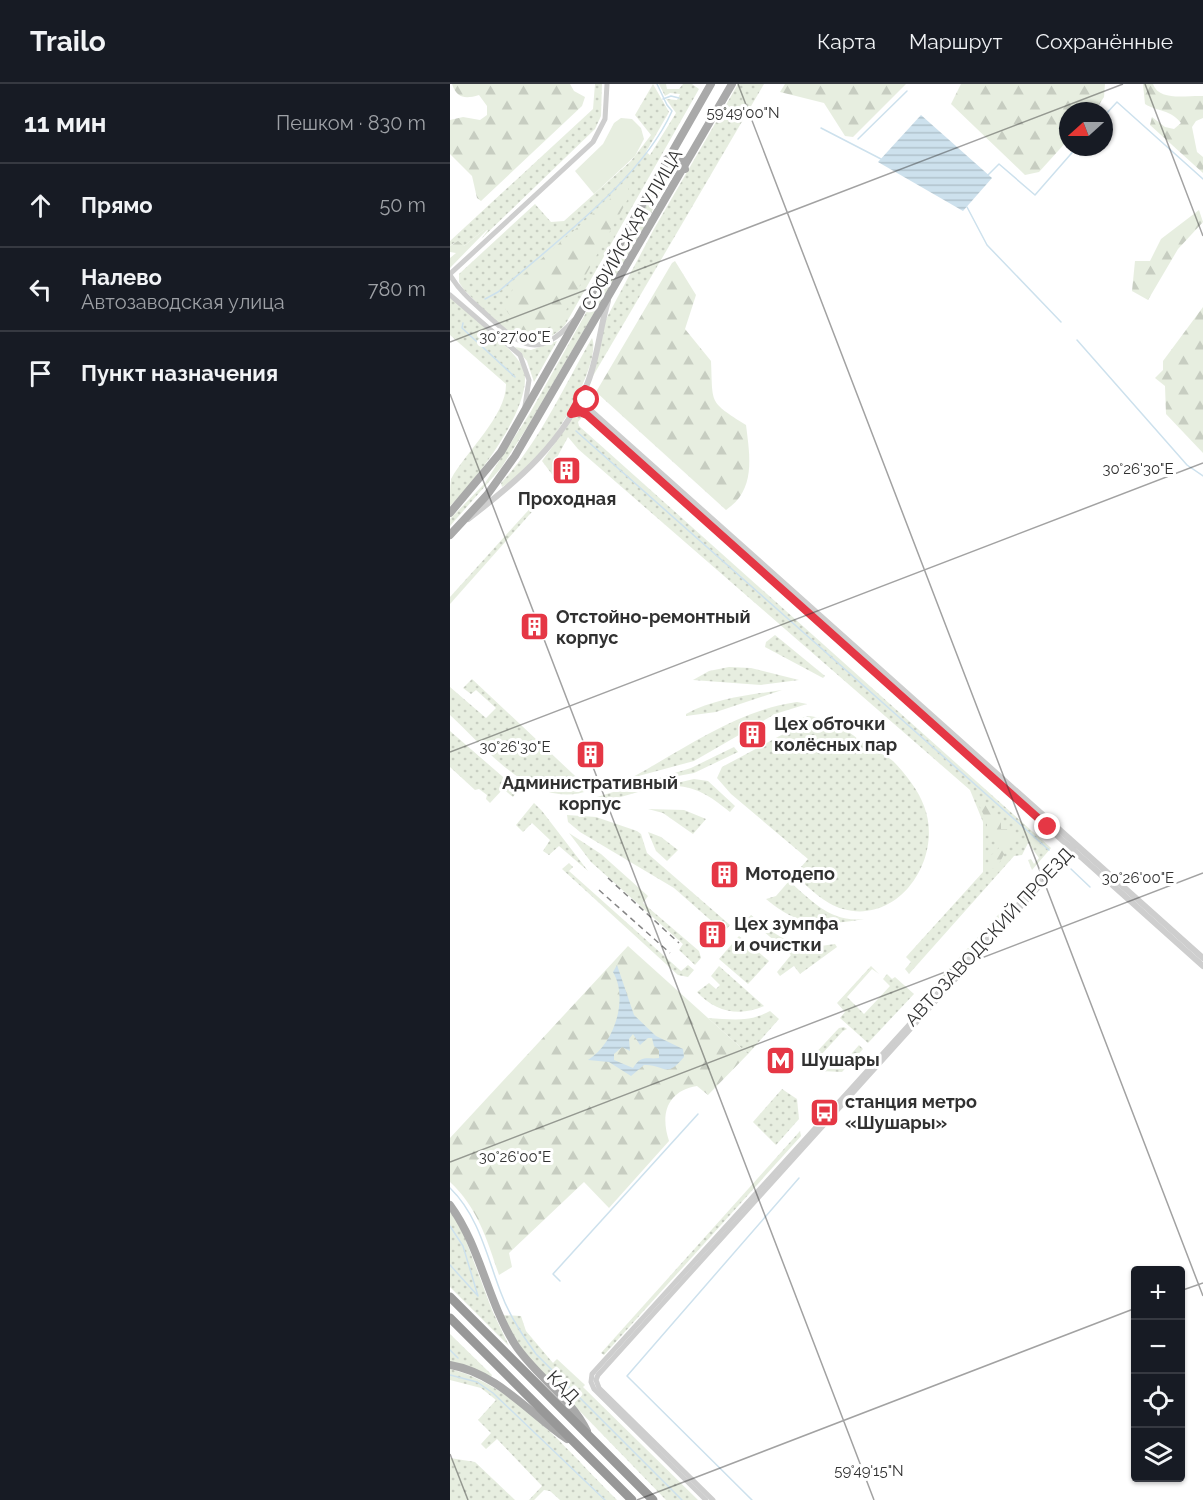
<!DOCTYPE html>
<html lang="ru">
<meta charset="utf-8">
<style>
:root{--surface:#171b24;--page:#242831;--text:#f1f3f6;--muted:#9ea1a6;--line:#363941}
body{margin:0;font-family:Raleway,sans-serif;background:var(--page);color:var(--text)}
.controls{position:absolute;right:18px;bottom:18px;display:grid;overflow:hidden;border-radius:6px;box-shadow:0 2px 4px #0004}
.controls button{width:54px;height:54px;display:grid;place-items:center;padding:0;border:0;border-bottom:2px solid var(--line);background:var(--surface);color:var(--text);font:30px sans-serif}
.compass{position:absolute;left:609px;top:18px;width:54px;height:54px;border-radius:50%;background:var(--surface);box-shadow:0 2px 4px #0004;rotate:249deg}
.stop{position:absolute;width:18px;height:18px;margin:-14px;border:4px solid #e53745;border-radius:50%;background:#fff}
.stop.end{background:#e53745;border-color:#fff;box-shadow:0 2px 6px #0008}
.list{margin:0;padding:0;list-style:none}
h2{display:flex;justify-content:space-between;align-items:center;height:78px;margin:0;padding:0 24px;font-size:26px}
h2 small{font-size:20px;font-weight:400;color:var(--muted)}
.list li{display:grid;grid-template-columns:39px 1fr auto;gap:18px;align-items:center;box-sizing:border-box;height:84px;padding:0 24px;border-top:2px solid var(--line)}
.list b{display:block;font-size:22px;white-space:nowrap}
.list p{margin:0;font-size:20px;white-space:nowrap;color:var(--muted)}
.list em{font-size:20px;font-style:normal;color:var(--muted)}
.icon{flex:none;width:33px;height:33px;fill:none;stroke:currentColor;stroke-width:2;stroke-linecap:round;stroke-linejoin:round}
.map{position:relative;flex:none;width:753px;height:1416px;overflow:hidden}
header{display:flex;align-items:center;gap:36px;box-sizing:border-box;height:84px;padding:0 30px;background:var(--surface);border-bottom:2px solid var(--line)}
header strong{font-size:28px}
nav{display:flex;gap:33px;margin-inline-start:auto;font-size:21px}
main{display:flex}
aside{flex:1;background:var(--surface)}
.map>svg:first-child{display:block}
</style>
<header>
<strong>Trailo</strong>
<nav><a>Карта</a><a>Маршрут</a><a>Сохранённые</a></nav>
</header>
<main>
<aside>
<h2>11 мин<small>Пешком · 830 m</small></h2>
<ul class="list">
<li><svg class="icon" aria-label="ahead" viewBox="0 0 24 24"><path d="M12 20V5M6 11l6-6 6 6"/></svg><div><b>Прямо</b></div><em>50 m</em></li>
<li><svg class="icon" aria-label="left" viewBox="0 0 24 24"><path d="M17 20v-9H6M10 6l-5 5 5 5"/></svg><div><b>Налево</b><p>Автозаводская улица</p></div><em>780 m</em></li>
<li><svg class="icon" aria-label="arrive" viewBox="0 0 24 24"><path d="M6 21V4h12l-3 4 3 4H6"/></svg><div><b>Пункт назначения</b></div></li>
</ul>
</aside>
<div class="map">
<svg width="753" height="1416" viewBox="0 0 753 1416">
<defs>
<pattern id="grass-dots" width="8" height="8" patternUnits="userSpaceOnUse" patternTransform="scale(1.5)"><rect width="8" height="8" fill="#e7eee0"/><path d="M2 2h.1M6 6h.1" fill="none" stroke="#c7cdc1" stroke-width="1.8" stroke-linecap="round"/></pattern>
<pattern id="forest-firs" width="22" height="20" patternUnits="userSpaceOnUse" patternTransform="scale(1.5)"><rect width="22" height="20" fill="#e7eee0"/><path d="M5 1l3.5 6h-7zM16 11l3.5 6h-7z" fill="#c7cdc1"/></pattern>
<pattern id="water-rules" width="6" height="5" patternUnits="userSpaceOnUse" patternTransform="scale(1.5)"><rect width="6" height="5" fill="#cde1ed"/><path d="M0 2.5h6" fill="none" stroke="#b0c2cc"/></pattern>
</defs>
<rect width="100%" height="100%" fill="#fff"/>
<g fill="url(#grass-dots)">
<path d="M 145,0 L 152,0 L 151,32 L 145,45 L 32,154 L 38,146 L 34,146 L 14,162 L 4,159 L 0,162 L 0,157 L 143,25 Z"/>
<path d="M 203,0 L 219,28 L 196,68 L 200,71 L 226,29 L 216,15 L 227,16 L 230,10 L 220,9 L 215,12 L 209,0 L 216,0 L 217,5 L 229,5 L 233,0 L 242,0 L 249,5 L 115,241 C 76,282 43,233 14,206 L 9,198 L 9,190 L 85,120 L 101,138 L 114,137 L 181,77 L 201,51 L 185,31 Z"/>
<path d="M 288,0 L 314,0 L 143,292 L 155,237 L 204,145 Z"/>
<path d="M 226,74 L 228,78 L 207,113 L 200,133 L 78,342 L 51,384 L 0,442 L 0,435 L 35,399 L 80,329 L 222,75 Z"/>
<path d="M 0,214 C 17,226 66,267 73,284 C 87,318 24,399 0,422 C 0,415 0,402 1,395 C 16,368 57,331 56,300 L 0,251 Z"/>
<path d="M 142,254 C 151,275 114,340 99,359 C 86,376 70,393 52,403 L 51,399 C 89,359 114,302 142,254 Z"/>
<path d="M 107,257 L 84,298 L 77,277 L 65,263 L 81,266 Z"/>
<path d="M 126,330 L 133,332 L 128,338 L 129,342 L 601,764 L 582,786 L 578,776 L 581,775 L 584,780 L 589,774 L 578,759 L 572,771 L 564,772 L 459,890 L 455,885 L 461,878 L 456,873 L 533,788 L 533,738 L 520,706 L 128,365 L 118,353 L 104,379 L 108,380 L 119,376 L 104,393 L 92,377 Z"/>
<path d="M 94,409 L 96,412 L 0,520 L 0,513 Z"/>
<path d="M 325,551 L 375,592 L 373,594 L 315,563 L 316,558 Z"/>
<path d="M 279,583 L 301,584 L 349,596 L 311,601 L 243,596 L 259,587 Z"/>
<path d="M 22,595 L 140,706 C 85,728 37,665 0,631 L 0,603 L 36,634 L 46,624 L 26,606 L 21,610 L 13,604 Z"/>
<path d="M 332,606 L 266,628 L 236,632 L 236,630 C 266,614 299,611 332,606 Z"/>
<path d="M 347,618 L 357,620 L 325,630 L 244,677 L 181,694 C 233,666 287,626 347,618 Z"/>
<path d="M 360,632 C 390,637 396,647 419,663 C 427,668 436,671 443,677 C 454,688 469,707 474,722 C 494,773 450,841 393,825 C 374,820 359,803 344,791 L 358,775 L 281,710 L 267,694 L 272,683 L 337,648 L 333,638 Z"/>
<path d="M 0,647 L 68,706 L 63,713 L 53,705 L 40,719 L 36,715 L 37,711 L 29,705 L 25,706 L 0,683 Z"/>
<path d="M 284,663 L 288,668 L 244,689 L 201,697 L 195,706 L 136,723 L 134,717 L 241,684 Z"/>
<path d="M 244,695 L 258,697 L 285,722 L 280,728 C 258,710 242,700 214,702 Z"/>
<path d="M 84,719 L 92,727 L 138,787 L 109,762 L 99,771 L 93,767 L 100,756 L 82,739 L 73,748 L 66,741 Z"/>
<path d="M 198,725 L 234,726 L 256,735 L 243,750 L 213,729 Z"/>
<path d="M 117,731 L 146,733 L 187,747 L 191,750 L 197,769 L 280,841 L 274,848 L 224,804 L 130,748 L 118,738 Z"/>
<path d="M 198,748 L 211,753 L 228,766 L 217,777 L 206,767 Z"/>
<path d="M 119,749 L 151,770 L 198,812 L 193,819 L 249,867 L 251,874 L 245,881 L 229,866 L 233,860 L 141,778 Z"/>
<path d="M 119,779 L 123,783 L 119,787 L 231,887 L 238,881 L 244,886 L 238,893 L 228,891 L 112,785 Z"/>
<path d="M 339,797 C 362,817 381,839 414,835 C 373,842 349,843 316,815 L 326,812 Z"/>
<path d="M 558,820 L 561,823 L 480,911 L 476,910 Z"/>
<path d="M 301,831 C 330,855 346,867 385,860 L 387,863 L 350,890 L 344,882 L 330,892 L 327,888 L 341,871 L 298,834 Z"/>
<path d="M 289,852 L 319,877 L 298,900 L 269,875 Z"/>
<path d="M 269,882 L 314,922 C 290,933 265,928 247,908 L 259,899 L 266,905 L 270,901 L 261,892 Z"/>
<path d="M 421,882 L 429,890 L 422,885 L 397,913 L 414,930 L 440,902 L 433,895 L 437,890 L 442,895 L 445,893 L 464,910 L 418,959 L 390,934 L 395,928 L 387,919 Z"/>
<path d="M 320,927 L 329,935 L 298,970 L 258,934 C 280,935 299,939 320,927 Z"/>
<path d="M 394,943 L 397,945 L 393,947 L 370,972 L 384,984 L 389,984 L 409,961 L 413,965 L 392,988 L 371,987 L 361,978 L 361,974 L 389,944 Z"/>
<path d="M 332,1005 L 347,1015 L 349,1035 L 326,1061 L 303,1038 Z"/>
<path d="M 350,1047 L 351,1052 L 154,1271 L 151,1269 Z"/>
<path d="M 0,1127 L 12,1146 L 42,1226 L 59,1262 L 0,1203 Z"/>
<path d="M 52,1231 L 71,1232 L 76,1247 L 103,1279 L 107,1275 L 135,1301 L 133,1303 L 248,1416 L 216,1416 L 87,1283 L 68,1260 Z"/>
<path d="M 0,1250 L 42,1291 L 41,1293 L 16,1282 L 0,1278 Z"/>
<path d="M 0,1285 C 66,1301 120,1370 167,1416 L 110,1416 L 100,1407 L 94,1406 L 84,1416 L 79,1416 L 92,1402 L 47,1355 L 36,1365 L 31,1360 L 41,1349 L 28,1336 L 46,1316 L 31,1304 L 0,1296 Z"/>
<path d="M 0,1374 L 25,1378 L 65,1416 L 0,1416 Z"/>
</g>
<g fill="url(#forest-firs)">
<path d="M 2,0 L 120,0 L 124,7 L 135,13 L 132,22 L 31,117 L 27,114 L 22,92 L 0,70 L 0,36 L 13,33 L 30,36 L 37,31 L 37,22 L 29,11 C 16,15 7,15 2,0 Z"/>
<path d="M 335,0 L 456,0 L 403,53 L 395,52 L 374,19 L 330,8 Z"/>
<path d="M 511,0 L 655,0 L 654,13 L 645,27 L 618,27 L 618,56 L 589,88 L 575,91 L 501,20 Z"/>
<path d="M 693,0 L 703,0 C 709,18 738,11 753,12 L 753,34 L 746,37 L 742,43 L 747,68 L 753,73 L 753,89 L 700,41 L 702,33 L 715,43 L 724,45 L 731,39 C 720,25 708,28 695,20 Z"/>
<path d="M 174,103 L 178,103 L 178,115 L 109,239 L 94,245 L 72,246 L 55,225 L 59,211 L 74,190 Z"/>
<path d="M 749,126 L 753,138 L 728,165 L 698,216 L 682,207 L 685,177 L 700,177 L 711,155 Z"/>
<path d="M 38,145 L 0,184 L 0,174 L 6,169 L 0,168 L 0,162 L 8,157 L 14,162 L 34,146 Z"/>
<path d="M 225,177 L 246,211 L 235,245 L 261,277 C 263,320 258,317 296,341 C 300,373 306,406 276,426 L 146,308 L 222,179 Z"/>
<path d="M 753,223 L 753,369 L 716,330 L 715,302 L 705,294 L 713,286 L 713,277 Z"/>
<path d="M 522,706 L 551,736 L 551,745 L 564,745 L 567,753 L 558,763 L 546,785 L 540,784 L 538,774 L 549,764 L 549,756 L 537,745 L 537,738 Z"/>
<path d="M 178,862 L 298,970 L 258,1011 L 247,1002 C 217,1007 210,1030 219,1057 L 159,1124 L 134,1098 L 59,1169 L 62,1183 L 49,1191 C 37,1156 28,1124 0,1098 L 0,1054 Z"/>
</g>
<path fill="#e7eee0" d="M 171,34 L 182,35 L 191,44 L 194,55 L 185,72 L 144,110 L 125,87 L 153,60 L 164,39 Z"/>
<g fill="url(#water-rules)" fill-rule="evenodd">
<path d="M 471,31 L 542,94 L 513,127 L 428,78 Z"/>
<path d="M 167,881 L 184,931 L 206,952 L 233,965 L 234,973 C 215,996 215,980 194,981 L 181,992 L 159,978 L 138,976 C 164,960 179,915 163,888 ZM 183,950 L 190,961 L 198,954 L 202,954 L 204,962 L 209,966 L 209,974 C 198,976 192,970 183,984 L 164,976 L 164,970 L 172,963 L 180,967 L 179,955 Z"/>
</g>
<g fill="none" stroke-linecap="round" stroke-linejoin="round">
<g stroke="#cde1ed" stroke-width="1.5">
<path d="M 213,15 L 221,12 L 229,14"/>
<path d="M 654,32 L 667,18 L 753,95"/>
<path d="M 371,44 L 431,75"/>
<path d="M 408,55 L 457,7"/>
<path d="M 538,91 L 549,80 L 585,111 L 627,63"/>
<path d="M 517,123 L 537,161 L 611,238"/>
<path d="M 35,215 L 48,208 C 104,159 192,95 222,27 L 217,21 L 207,0"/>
<path d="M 13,239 L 12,244 L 65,293"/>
<path d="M 627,256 L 737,381 L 753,392"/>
<path d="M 126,347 L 599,766"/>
<path d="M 621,785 L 640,803"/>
<path d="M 0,1104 C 29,1132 37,1173 51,1209 C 59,1231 72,1251 86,1270 L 232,1416"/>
<path d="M 0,1142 L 13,1162 L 28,1212 L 0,1181"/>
<path d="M 110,1197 L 103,1190 L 248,1030"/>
<path d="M 0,1266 L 8,1274"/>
<path d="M 0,1291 L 27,1298 L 43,1309 L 155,1416"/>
<path d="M 302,1416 L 177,1292 L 349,1094"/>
</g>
<g stroke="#cecece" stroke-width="5">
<path d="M 0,190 L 143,58 L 155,35 L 157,0"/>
<path d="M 0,191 C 10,208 24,219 38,232 C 72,263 88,276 124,236"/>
<path d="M 0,211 L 70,271 L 79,296 L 75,322"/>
<path d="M 256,1416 L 144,1305 L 141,1298 L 142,1290 L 623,760"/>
<path d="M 263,1416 L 149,1304 L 146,1296 L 148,1291 L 624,764"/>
</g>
<g stroke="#cecece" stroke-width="6">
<path d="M 135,305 L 141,327 L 753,874"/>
<path d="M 121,330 L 130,328 L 137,331 L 753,882"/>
<path d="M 18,435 C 68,397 114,358 138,298 C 148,272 150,243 158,217"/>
</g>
<g stroke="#a9a9a9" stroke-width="8">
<path d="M 217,75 L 227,71 L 231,74 L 235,85"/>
<path d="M 0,429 L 51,368 L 261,0"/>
<path d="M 0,451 L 37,411 L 65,372 L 282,0"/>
<path d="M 0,1121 C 30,1162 37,1215 64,1259 C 84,1291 120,1312 137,1347"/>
<path d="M 0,1281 C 47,1289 79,1329 117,1355"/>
</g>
<g stroke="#989898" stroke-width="9">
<path d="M 0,1213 L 203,1416"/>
<path d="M 0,1234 L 182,1416"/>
</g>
<g stroke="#868686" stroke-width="1.5" stroke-dasharray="6 4.5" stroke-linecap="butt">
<path d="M 158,794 L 229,859"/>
<path d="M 149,806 L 220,869"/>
</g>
</g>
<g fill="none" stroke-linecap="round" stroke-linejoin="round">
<path stroke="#e53745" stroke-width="8" d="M 137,316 L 135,305 L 121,330 L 130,328 L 137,331 L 598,743"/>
</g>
<path fill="none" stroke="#313131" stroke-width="1.5" stroke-opacity="0.45" d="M 288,0 L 753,1212M 695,0 L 753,152M 0,258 L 673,0M 0,310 L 424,1416M 0,668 L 753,379M 0,1078 L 753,789M 730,1207 L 753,1199M 0,1370 L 18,1416M 187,1416 L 686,1224"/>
<defs>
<symbol id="building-square" viewBox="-11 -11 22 22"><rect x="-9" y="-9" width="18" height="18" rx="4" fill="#e53745" stroke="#fff"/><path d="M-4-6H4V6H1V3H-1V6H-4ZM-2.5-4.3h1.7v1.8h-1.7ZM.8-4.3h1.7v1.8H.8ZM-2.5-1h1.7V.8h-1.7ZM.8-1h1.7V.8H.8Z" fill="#fff"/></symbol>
<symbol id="metro-square" viewBox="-11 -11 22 22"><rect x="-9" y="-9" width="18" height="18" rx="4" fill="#e53745" stroke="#fff"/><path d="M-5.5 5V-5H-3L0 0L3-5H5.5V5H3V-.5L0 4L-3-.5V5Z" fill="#fff"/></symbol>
<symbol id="bus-square" viewBox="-11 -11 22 22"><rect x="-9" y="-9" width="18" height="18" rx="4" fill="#e53745" stroke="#fff"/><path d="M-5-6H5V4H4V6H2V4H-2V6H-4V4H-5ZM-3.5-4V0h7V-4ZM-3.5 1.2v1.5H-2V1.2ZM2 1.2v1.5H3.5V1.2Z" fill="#fff"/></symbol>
</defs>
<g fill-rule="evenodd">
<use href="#building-square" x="100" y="370" width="33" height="33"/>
<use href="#building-square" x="68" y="526" width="33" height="33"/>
<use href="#building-square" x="286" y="634" width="33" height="33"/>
<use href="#building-square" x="124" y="654" width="33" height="33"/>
<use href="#building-square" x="258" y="774" width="33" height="33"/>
<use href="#building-square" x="246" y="834" width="33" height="33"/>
<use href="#metro-square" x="314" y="960" width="33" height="33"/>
<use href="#bus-square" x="358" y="1012" width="33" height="33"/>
</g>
<g text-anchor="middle" stroke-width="6" stroke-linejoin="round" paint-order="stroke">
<g font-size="18" fill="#313131" stroke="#fff">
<text transform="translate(182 146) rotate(-60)" y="6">СОФИЙСКАЯ УЛИЦА</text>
<text transform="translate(539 853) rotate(-47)" y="6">АВТОЗАВОДСКИЙ ПРОЕЗД</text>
<text transform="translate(113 1303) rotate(46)" y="6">КАД</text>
</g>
<g font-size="18" font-weight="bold" fill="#313131" stroke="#fff" text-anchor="start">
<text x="117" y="421" text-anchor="middle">Проходная</text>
<text x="106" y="539">Отстойно-ремонтный<tspan x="106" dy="21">корпус</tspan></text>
<text x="324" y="646">Цех обточки<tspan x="324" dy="21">колёсных пар</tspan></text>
<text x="140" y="705" text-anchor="middle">Административный<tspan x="140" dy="21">корпус</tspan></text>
<text x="295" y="796">Мотодепо</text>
<text x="284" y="846">Цех зумпфа<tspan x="284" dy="21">и очистки</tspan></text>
<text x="351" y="982">Шушары</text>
<text x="395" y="1024">станция метро<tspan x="395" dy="21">«Шушары»</tspan></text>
</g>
</g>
<g font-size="15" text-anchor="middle" fill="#313131" stroke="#fff" stroke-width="6" stroke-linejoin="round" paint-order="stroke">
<text x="293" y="34">59°49'00"N</text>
<text x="65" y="258">30°27'00"E</text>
<text x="688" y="390">30°26'30"E</text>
<text x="65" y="668">30°26'30"E</text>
<text x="688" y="799">30°26'00"E</text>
<text x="65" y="1078">30°26'00"E</text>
<text x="419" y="1392">59°49'15"N</text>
</g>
</svg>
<div class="controls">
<button>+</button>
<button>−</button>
<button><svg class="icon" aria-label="locate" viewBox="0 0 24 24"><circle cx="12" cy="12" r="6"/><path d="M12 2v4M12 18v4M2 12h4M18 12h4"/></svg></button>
<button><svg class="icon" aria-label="layers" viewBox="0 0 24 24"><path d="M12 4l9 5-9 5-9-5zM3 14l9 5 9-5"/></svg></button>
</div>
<svg class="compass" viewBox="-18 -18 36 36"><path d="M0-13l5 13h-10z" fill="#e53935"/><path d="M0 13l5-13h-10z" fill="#9ea1a6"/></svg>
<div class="stop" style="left:137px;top:316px"></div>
<div class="stop end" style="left:598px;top:743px"></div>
</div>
</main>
